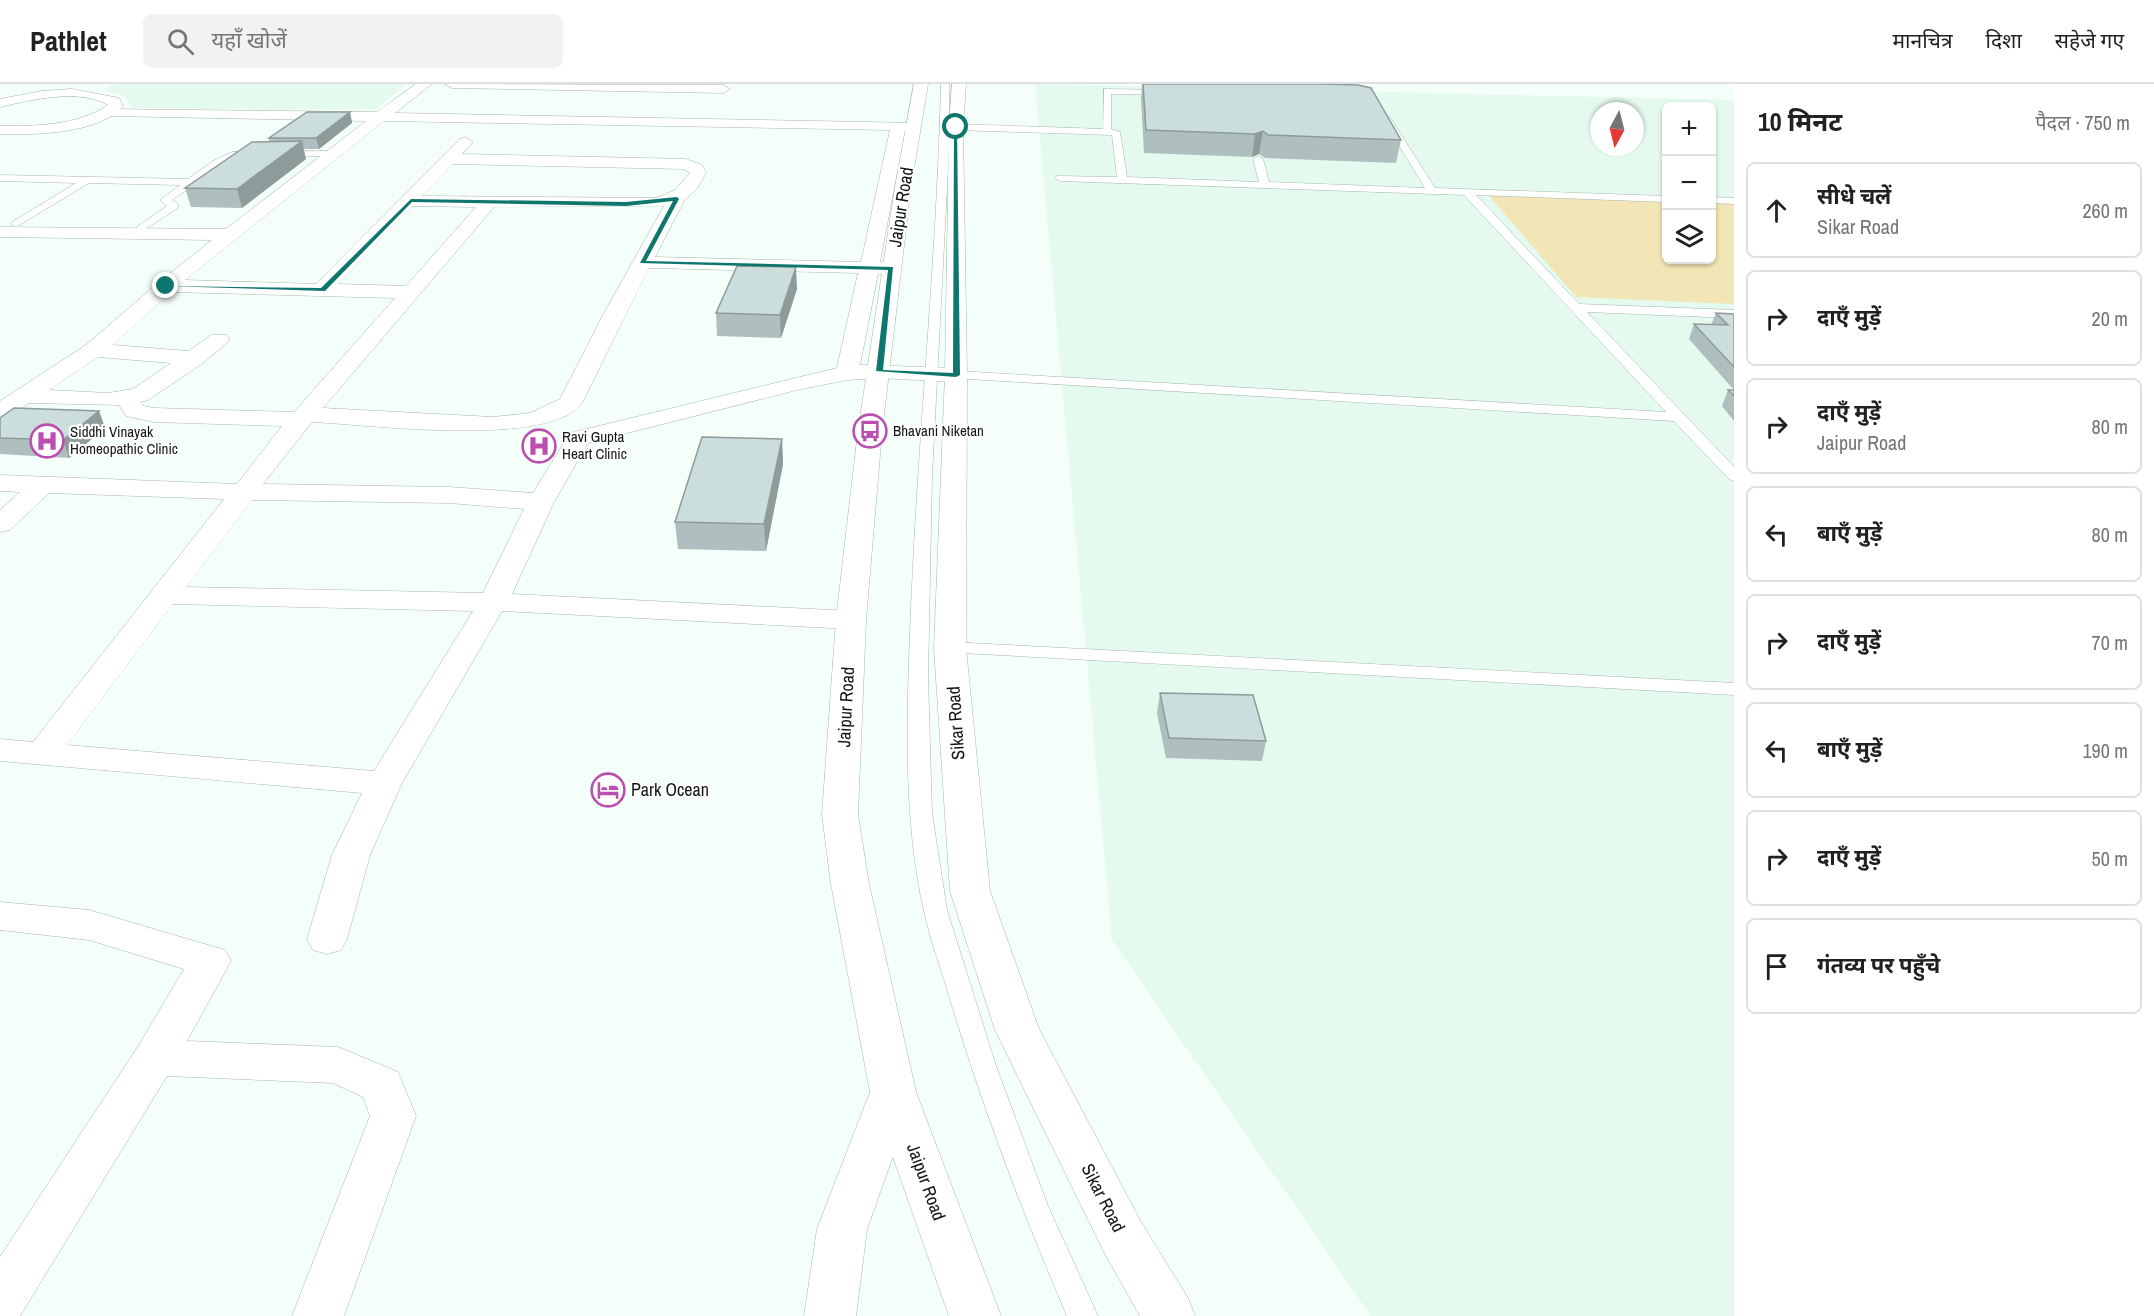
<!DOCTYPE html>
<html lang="hi">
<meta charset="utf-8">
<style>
:root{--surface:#fff;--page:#f2f2f2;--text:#202124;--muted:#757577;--line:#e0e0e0}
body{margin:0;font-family:"Archivo Narrow","Noto Sans Devanagari",sans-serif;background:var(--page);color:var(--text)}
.controls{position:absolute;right:18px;top:18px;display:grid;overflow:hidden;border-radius:9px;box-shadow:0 2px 4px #0004}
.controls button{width:54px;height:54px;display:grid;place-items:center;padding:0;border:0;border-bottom:2px solid var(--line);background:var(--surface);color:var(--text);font:30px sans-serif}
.compass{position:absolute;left:1590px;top:18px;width:54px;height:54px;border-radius:50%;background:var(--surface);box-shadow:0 2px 4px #0004;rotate:187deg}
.stop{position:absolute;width:18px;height:18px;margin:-14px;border:4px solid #0f766e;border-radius:50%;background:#fff}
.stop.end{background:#0f766e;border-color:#fff;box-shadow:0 2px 6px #0008}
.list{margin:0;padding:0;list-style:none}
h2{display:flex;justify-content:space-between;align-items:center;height:78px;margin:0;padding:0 24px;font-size:26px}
h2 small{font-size:20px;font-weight:400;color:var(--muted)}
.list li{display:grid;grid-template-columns:39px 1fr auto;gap:18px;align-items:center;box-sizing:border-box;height:96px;margin:0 12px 12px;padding:0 12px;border:2px solid var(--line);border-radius:9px}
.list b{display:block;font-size:22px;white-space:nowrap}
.list p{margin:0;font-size:20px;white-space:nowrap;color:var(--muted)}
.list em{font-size:20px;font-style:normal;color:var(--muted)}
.icon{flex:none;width:33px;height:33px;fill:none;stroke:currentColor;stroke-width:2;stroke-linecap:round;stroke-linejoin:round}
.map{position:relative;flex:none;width:1734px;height:1232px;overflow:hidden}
header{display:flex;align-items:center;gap:36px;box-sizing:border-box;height:84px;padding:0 30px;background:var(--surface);border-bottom:2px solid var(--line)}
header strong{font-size:28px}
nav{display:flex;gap:33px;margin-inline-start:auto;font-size:21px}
.search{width:420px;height:54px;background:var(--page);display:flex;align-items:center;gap:15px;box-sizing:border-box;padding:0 21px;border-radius:9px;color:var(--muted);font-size:22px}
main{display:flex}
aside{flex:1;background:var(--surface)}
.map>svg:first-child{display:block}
</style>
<header>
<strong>Pathlet</strong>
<div class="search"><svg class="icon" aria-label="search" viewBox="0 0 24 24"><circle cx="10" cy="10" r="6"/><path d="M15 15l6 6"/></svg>यहाँ खोजें</div>
<nav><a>मानचित्र</a><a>दिशा</a><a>सहेजे गए</a></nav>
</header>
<main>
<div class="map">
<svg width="1734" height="1232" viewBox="0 0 1734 1232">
<rect width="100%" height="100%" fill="#f3fff8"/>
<g fill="#e4faee" fill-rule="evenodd">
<path d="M 114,0 L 406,0 L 375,26 L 133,24 L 125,12 L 103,6 Z"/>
<path d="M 1035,0 L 1734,16 L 1734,1232 L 1371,1232 L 1112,856 ZM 1666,22 L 1712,22 L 1712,176 L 1666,176 ZM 1599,27 L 1635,27 L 1635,63 L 1599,63 Z"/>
</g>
<path fill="#f2e5b6" d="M 1485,107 L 1666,114 L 1666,176 L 1712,176 L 1712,116 L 1734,117 L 1734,220 L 1576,213 Z"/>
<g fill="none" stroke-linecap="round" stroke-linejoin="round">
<defs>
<g id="service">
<path d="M 941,0 L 949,0 L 949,65 L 932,392 L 928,593 L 932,729 L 947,826 L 996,982 L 1048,1122 L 1098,1232 L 1067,1232 C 1022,1127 982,1022 949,912 C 941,884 930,856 924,827 C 902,731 907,622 911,524 C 918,349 937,175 941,0 Z"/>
<path d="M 1104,5 L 1167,6 L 1171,8 L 1167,10 L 1111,10 L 1111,45 L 1120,48 L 1127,93 L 1259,98 L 1253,75 L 1258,72 L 1263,75 L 1269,98 L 1425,104 L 1383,35 L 1387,32 L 1391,35 L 1435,104 L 1666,112 L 1666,118 L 1476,111 L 1579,220 L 1734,226 L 1734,234 L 1587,228 L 1734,383 L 1734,397 L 1729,395 L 1674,337 L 951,294 L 949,291 L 956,287 L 1666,328 L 1464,111 L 1060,97 L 1055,94 L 1057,92 L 1117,93 L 1112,51 L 956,46 L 952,43 L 956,40 L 1103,45 Z"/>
<path d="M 333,67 L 338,70 L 336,72 L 234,74 L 172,116 L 178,120 L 178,124 L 142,147 L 137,144 L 138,142 L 167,122 L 160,116 L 180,101 L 89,99 L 16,143 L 11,140 L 12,138 L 76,99 L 0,97 L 0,91 L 188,95 L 213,77 L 232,68 Z"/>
<path d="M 1712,113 L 1734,114 L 1734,120 L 1712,119 Z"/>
<path d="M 950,558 L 1734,599 L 1734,611 L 943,568 L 941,564 L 943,560 Z"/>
</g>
<g id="minor">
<path d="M 416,0 L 432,0 L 395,29 L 919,39 L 921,42 L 919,45 L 905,46 L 880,178 L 896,180 L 899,184 L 896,188 L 878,190 L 860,281 L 956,284 L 964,286 L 967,291 L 964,296 L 956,298 L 879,294 L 847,296 L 797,306 L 588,359 L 554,418 L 512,510 L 851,527 L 862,530 L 866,536 L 862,542 L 851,545 L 502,527 L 402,699 L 370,771 L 347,855 L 341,866 L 327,870 L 313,866 L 307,855 L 332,771 L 362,709 L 0,677 L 0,655 L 33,658 L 224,415 L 49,409 L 10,446 L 0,448 L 0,426 L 20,408 L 0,407 L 0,391 L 237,400 L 282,342 L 154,338 L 126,332 L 119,321 L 29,319 L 8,333 L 0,335 L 0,317 L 86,261 L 159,198 L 212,156 L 0,153 L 0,143 L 226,145 L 366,37 L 109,32 L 102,28 L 104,25 L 377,28 ZM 384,37 L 890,46 L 861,178 L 655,173 L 685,115 L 697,105 L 706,89 L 702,81 L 686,75 L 462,70 L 473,58 L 465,53 L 460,55 L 316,200 L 185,196 ZM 453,80 L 684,85 L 690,89 L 675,106 L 656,114 L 422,112 ZM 412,122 L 476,123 L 406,202 L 338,200 ZM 664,122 L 603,231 L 560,315 L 530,329 L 493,333 L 323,324 L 494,123 ZM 649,184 L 858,189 L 837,284 L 570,349 L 533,409 L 449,403 L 263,400 L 312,338 C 365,340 550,365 582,319 ZM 171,208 L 395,214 L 294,328 L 154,324 L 143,322 L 140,318 L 148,316 L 203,279 L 230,256 L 227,251 L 211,251 L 189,267 L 113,261 ZM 98,273 L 171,279 L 133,305 L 108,309 L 49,306 ZM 252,416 L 449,419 L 524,425 L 483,509 L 186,503 ZM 173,520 L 473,527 L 374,687 L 67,661 Z"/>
<path d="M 445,0 L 723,1 L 730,5 L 723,9 L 452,4 Z"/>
<path d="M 0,818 L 89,826 L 225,866 L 231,877 L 187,957 L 338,963 L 398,988 L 416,1032 L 344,1232 L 292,1232 L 370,1032 L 363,1013 L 333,999 L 167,992 L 20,1232 L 0,1232 L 0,1173 L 139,961 L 184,885 L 89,856 L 0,846 Z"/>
</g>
<g id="tertiary">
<path d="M 72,5 L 119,14 L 123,22 C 100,50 34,51 0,50 L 0,42 C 36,42 77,42 108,21 C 79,4 31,16 0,23 L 0,15 L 42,7 Z"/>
<path d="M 893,989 L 909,995 L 916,1008 L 867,1145 L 856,1232 L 804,1232 L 817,1145 L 870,1008 L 877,995 Z"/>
</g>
<g id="primary">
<path d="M 914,0 L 928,0 L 911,103 L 882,347 L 866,536 L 858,731 L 869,800 L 916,1008 L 1001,1232 L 949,1232 L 870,1008 L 831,800 L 822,731 L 836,536 L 858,347 L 895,103 Z"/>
<path d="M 952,0 L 966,0 L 963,43 L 967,291 L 966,564 L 990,807 L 1039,945 L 1141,1138 L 1188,1214 L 1195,1232 L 1140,1232 L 1105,1170 L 995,946 L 950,807 L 934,564 L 945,291 L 949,43 Z"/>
</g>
</defs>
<use href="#service" stroke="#a7b5ad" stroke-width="1"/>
<use href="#minor" stroke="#a7b5ad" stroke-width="1"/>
<use href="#tertiary" stroke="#a7b5ad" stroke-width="1"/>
<use href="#primary" stroke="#a7b5ad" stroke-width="1"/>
<use href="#service" fill="#fff" fill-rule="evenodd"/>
<use href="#minor" fill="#fff" fill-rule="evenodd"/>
<use href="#tertiary" fill="#fff" fill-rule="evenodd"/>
<use href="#primary" fill="#fff" fill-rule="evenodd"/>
</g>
<g fill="#afbebe">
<path d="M 1142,0 L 1322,0 L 1401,56 L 1396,79 L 1265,74 L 1259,70 L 1252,73 L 1144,69 L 1141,15 Z"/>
<path d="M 350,28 L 352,39 L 319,65 L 303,65 L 306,75 L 242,124 L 191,123 L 185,104 L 269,58 L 269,54 Z"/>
<path d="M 797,205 L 781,254 L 717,252 L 716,229 Z"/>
<path d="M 1716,229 L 1734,230 L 1734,337 L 1722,322 L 1728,306 L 1734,306 L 1689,255 L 1694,240 L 1711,241 Z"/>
<path d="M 99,327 L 105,344 L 69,374 L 0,370 L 0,334 Z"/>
<path d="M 782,355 L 783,380 L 766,467 L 678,465 L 675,438 Z"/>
<path d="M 1160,609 L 1266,657 L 1262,677 L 1166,674 L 1157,629 Z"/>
</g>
<g fill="#8e9b9b">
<path d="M 350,28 L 352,39 L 319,65 L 316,54 Z"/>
<path d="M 1263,47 L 1259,70 L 1252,73 L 1255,50 Z"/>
<path d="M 302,57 L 306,75 L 242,124 L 237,105 Z"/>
<path d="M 796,183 L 797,205 L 781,254 L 780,231 Z"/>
<path d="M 99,327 L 105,344 L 69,374 L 63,356 Z"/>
<path d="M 782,355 L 783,380 L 766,467 L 764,440 Z"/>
</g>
<g fill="#cbdddd" stroke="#8e9b9b" stroke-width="1.5">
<path d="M 1143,0 L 1322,0 L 1358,1 L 1371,4 L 1401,56 L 1268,51 L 1263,47 L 1255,50 L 1146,46 Z"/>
<path d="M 307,28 L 350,28 L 316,54 L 269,54 Z"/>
<path d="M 302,57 L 237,105 L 185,104 L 252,58 Z"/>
<path d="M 737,182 L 796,183 L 780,231 L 716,229 Z"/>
<path d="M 1716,229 L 1734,230 L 1734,283 L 1694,240 L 1728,241 Z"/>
<path d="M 1728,306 L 1734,306 L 1734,312 Z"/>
<path d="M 14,324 L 99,327 L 63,356 L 0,354 L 0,334 Z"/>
<path d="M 702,353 L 782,355 L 764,440 L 675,438 Z"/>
<path d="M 1160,609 L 1253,611 L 1266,657 L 1169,654 Z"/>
</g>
<path fill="#0f766e" d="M 957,42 L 960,291 L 956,293 L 876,287 L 888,186 L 640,179 L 673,117 L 626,122 L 412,118 L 325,207 L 163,202 L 321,204 L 411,115 L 626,118 L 677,113 L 679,115 L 646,177 L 893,183 L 883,286 L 953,289 L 954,43 Z"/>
<defs>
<symbol id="bus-ring" viewBox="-11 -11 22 22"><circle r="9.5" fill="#fff" stroke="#ba4faf" stroke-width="1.5"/><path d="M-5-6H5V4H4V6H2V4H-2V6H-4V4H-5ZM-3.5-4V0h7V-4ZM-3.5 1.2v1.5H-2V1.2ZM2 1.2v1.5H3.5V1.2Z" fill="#ba4faf"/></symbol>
<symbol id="hospital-ring" viewBox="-11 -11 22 22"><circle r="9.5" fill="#fff" stroke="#ba4faf" stroke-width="1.5"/><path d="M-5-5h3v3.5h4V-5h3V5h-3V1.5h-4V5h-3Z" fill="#ba4faf"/></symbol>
<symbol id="hotel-ring" viewBox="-11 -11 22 22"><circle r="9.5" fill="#fff" stroke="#ba4faf" stroke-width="1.5"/><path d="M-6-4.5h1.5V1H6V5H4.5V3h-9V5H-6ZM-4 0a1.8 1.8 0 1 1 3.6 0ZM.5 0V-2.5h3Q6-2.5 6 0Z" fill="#ba4faf"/></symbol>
</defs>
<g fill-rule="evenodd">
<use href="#bus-ring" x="851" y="328" width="38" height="38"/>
<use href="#hospital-ring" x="28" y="338" width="38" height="38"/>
<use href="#hospital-ring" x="520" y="343" width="38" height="38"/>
<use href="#hotel-ring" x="589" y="687" width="38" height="38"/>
</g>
<g text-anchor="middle" stroke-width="4.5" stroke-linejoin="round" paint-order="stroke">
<g font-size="15" fill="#121714" stroke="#fff" text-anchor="start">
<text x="893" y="352">Bhavani Niketan</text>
<text x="70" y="353">Siddhi Vinayak<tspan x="70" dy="17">Homeopathic Clinic</tspan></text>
<text x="562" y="358">Ravi Gupta<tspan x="562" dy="17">Heart Clinic</tspan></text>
</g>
<g font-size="18" fill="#121714" stroke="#fff">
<text transform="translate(901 123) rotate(-81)" y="6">Jaipur Road</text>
<text transform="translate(846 623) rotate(-87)" y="6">Jaipur Road</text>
<text transform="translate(956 639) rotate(-94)" y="6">Sikar Road</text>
<text transform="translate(926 1098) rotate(70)" y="6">Jaipur Road</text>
<text transform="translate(1103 1114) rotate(63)" y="6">Sikar Road</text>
</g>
<g font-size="18" fill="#121714" stroke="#fff" text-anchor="start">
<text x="631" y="712">Park Ocean</text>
</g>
</g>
</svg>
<div class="controls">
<button>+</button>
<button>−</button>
<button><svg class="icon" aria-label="layers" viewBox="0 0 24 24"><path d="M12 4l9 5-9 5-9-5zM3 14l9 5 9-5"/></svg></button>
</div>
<svg class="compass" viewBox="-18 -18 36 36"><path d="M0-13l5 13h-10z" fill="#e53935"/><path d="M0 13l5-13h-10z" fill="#757577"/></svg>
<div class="stop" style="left:956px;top:43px"></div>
<div class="stop end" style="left:166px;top:202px"></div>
</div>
<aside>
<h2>10 मिनट<small>पैदल · 750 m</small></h2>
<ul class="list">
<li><svg class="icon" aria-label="ahead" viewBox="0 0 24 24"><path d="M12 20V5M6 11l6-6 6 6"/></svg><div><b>सीधे चलें</b><p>Sikar Road</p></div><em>260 m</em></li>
<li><svg class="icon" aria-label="right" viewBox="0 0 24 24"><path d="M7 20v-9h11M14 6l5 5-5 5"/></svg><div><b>दाएँ मुड़ें</b></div><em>20 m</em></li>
<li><svg class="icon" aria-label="right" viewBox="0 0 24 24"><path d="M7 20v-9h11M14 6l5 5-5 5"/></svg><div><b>दाएँ मुड़ें</b><p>Jaipur Road</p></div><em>80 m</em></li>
<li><svg class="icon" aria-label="left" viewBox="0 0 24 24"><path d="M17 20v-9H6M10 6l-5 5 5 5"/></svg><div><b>बाएँ मुड़ें</b></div><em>80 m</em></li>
<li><svg class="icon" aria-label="right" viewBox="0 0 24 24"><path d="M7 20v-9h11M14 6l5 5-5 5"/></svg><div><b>दाएँ मुड़ें</b></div><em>70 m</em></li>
<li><svg class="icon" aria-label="left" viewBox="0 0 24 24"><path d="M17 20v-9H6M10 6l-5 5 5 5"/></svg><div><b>बाएँ मुड़ें</b></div><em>190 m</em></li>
<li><svg class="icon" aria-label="right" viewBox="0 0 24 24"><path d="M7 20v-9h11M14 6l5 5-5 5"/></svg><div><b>दाएँ मुड़ें</b></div><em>50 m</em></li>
<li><svg class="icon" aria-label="arrive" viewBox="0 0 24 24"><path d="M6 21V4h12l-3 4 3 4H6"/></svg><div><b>गंतव्य पर पहुँचे</b></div></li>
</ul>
</aside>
</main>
